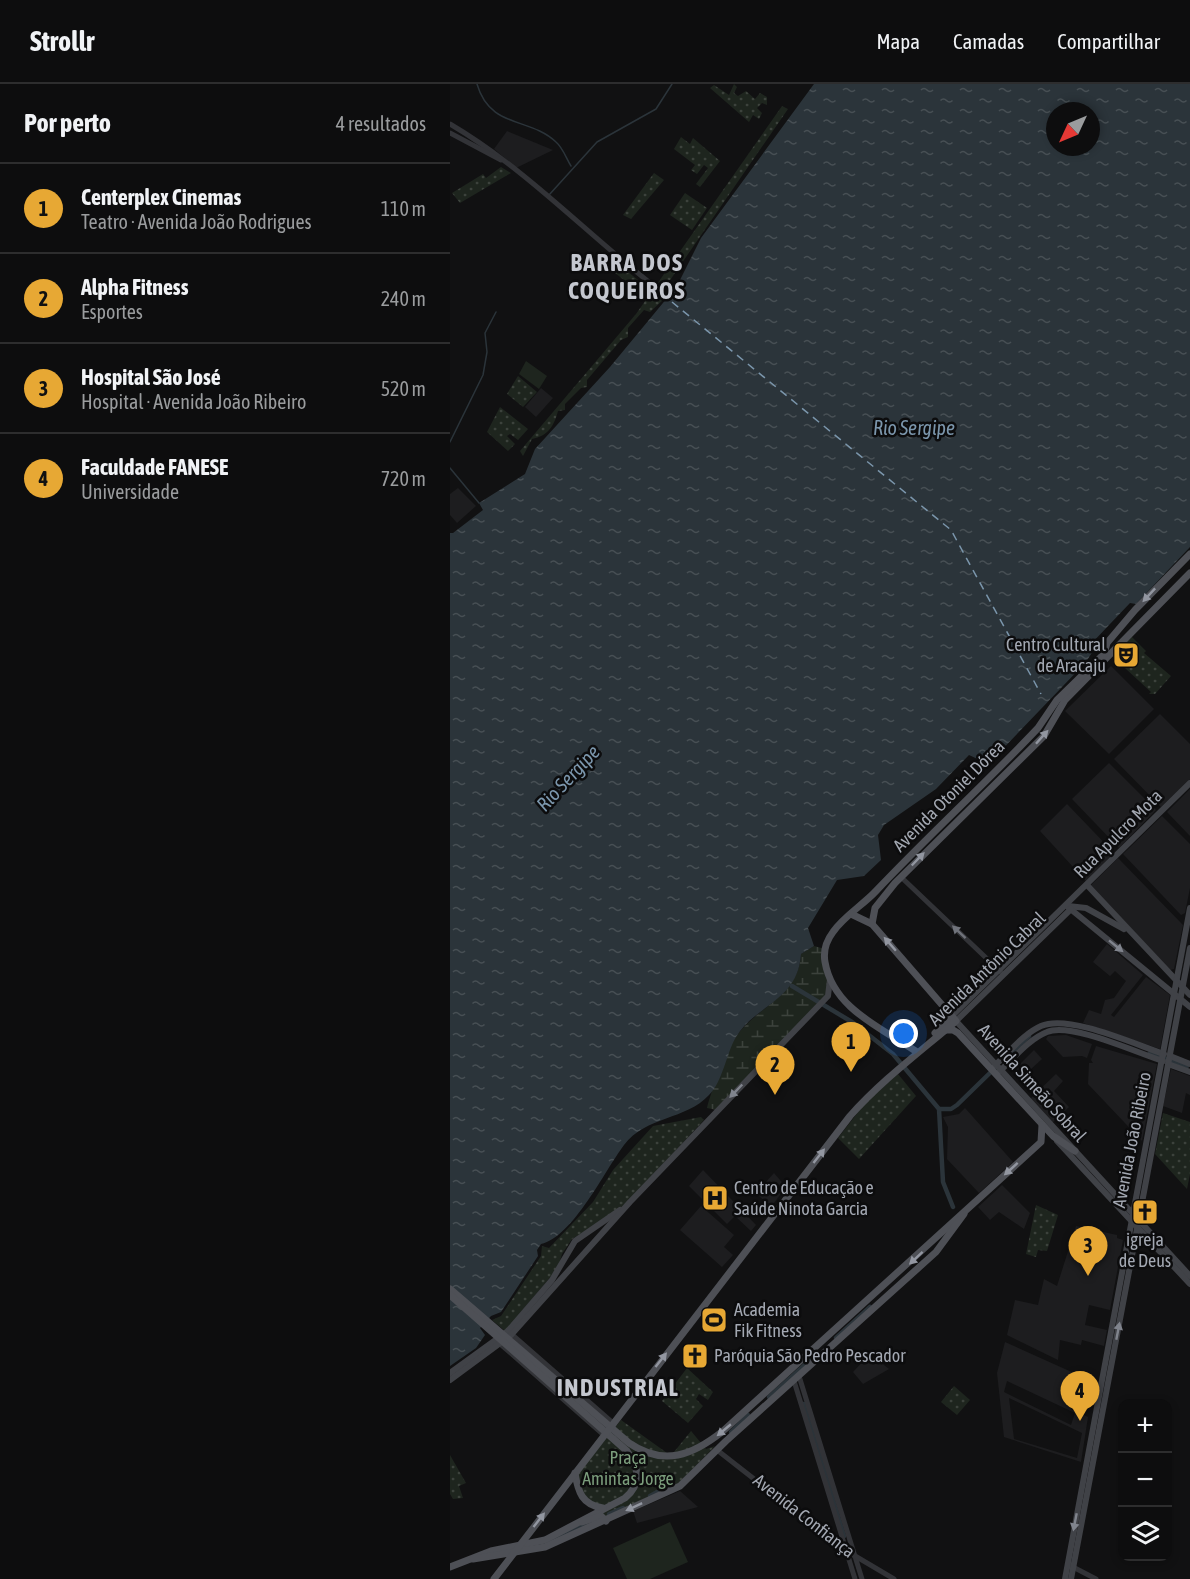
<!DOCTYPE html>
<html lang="pt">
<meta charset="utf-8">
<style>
:root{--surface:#0d0d0e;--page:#161617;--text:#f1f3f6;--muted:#9a9c9e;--line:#2d2d2e;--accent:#e7a834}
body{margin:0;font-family:"Asap Condensed",sans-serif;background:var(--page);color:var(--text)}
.controls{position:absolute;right:18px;bottom:18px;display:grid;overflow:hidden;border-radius:12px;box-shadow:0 3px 9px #0003}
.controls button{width:54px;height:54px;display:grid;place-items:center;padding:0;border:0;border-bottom:2px solid var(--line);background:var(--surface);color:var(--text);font:30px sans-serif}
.compass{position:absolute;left:596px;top:18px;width:54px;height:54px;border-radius:50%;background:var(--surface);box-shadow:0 3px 9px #0003;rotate:226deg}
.you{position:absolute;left:454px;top:950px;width:21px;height:21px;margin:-15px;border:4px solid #fff;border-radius:50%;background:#1a73e8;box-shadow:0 0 0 9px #1a73e833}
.badge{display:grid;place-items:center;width:39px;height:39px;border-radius:50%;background:var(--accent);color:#111;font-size:20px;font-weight:700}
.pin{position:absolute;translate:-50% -50px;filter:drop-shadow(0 2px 3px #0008)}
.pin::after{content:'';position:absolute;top:32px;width:21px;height:18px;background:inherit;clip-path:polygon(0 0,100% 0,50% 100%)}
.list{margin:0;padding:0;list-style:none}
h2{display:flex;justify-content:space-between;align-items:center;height:78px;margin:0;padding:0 24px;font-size:26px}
h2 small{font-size:20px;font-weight:400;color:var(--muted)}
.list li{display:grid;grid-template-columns:39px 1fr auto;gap:18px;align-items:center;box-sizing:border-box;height:90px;padding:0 24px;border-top:2px solid var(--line)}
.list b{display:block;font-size:22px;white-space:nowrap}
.list p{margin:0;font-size:20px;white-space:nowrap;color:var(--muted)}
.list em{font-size:20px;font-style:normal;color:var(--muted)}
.icon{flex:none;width:33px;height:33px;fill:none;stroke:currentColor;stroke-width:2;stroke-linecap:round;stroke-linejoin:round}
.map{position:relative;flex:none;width:740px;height:1495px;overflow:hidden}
header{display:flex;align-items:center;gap:36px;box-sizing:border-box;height:84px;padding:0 30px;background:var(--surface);border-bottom:2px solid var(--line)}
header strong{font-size:28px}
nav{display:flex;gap:33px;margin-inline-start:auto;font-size:21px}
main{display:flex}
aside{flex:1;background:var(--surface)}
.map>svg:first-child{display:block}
</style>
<header>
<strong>Strollr</strong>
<nav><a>Mapa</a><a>Camadas</a><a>Compartilhar</a></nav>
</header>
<main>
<aside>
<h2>Por perto<small>4 resultados</small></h2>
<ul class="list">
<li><span class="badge">1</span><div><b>Centerplex Cinemas</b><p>Teatro · Avenida João Rodrigues</p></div><em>110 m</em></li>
<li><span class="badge">2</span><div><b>Alpha Fitness</b><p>Esportes</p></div><em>240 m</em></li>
<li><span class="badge">3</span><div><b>Hospital São José</b><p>Hospital · Avenida João Ribeiro</p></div><em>520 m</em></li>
<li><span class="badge">4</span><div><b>Faculdade FANESE</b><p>Universidade</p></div><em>720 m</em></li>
</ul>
</aside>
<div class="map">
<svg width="740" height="1495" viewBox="0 0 740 1495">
<defs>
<pattern id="green-dots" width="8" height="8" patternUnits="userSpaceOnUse" patternTransform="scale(1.5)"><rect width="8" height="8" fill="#1e251e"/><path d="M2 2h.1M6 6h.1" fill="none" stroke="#3c423c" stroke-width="1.8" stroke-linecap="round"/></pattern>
<pattern id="wetland-marsh" width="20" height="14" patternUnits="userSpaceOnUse" patternTransform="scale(1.5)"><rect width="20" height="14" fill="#1e251e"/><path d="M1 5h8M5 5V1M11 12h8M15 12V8" fill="none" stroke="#3c423c"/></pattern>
<pattern id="water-ripples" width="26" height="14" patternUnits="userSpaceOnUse" patternTransform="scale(1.5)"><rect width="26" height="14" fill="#2b343a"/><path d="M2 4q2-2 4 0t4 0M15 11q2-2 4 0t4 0" fill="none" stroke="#474f54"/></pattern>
</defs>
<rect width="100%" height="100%" fill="#111112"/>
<g fill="#1d1d1f" fill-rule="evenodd">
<path d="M 57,47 L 103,66 L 66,84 L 44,65 Z"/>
<path d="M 91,304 L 103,314 L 86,333 L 75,323 Z"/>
<path d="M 8,404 L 26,422 L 7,439 L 0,431 L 0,410 Z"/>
<path d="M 661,582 L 704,625 L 659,670 L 615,627 Z"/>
<path d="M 710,630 L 740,660 L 740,695 L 711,723 L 664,675 Z"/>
<path d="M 659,679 L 706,726 L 669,764 L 622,715 Z"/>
<path d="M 740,705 L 740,752 L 717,728 Z"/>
<path d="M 617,720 L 664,769 L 636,797 L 590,747 Z"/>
<path d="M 712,732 L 740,760 L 740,804 L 735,829 L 731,831 L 673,770 Z"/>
<path d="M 668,774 L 733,841 L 724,885 L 720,886 L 641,801 Z"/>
<path d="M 657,860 L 693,891 L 661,931 L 664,933 L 696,893 L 720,911 L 710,965 L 633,939 L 639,926 L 651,930 L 655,916 L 664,914 L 676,897 L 665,887 L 660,892 L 643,878 Z"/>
<path d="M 616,951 L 642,960 L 637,974 L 632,972 L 613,973 L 596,955 L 598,952 Z"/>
<path d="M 646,962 L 707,980 L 692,1057 L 638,1000 L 639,979 L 643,979 L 641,976 Z"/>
<path d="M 584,966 L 592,975 L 569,996 L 562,988 Z"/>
<path d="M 721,985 L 740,992 L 740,1011 L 736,1009 L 732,1029 L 713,1022 Z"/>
<path d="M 606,990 L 613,997 L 604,1007 L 619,1023 L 602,1039 L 580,1015 Z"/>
<path d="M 515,1024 L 563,1078 L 529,1109 L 497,1075 L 498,1043 L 493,1033 L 509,1030 Z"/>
<path d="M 253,1086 L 306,1141 L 301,1147 L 285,1132 L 277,1140 L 239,1102 Z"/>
<path d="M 324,1089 L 336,1103 L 321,1123 L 306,1109 Z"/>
<path d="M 552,1101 L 580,1129 L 574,1145 L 549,1128 L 540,1136 L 528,1123 Z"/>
<path d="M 251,1122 L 284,1151 L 274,1163 L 283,1171 L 272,1183 L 230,1146 Z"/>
<path d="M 626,1142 L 667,1151 L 667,1154 L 673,1156 L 660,1226 L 639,1221 L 635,1241 L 657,1246 L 654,1262 L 632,1256 L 631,1261 L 610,1256 L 608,1276 L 557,1251 L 565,1216 L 588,1221 L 594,1195 L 607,1202 Z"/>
<path d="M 555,1258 L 635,1294 L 621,1325 L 638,1333 L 631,1378 L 554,1353 L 547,1289 ZM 557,1297 L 625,1329 L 621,1341 L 554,1308 ZM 559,1314 L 632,1349 L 627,1374 L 564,1355 Z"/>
<path d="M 420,1270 L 439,1285 L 413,1300 L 403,1288 Z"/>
<path d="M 230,1407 L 248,1423 L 187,1439 L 183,1427 Z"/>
</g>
<g fill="url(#green-dots)">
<path d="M 284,0 L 287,3 L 284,9 L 288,12 L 296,7 L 305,15 L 310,9 L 317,13 L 317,21 L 312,19 L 307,24 L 312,29 L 309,35 L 303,31 L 299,38 L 260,4 L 264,1 L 279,11 Z"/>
<path d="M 332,22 L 338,25 L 214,205 L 213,216 L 200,228 L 194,226 L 178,244 L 178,253 L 171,256 L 137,296 L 137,303 L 131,304 L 115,320 L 115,326 L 108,327 C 104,342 98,352 82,355 L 73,372 L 70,367 L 186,230 Z"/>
<path d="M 231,53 L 240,60 L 243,54 L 270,77 L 250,103 L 246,100 L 258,84 L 254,81 L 247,90 L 241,86 L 245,81 L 224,65 Z"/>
<path d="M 51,83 L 61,89 L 10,119 L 2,109 L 33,90 L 36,94 Z"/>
<path d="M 204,89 L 214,96 L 181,135 L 173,131 Z"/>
<path d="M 235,109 L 257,124 L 242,146 L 220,131 Z"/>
<path d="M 152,167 L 198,204 L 193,211 L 146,174 Z"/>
<path d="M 68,292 L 87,308 L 73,323 L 57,310 Z"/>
<path d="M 50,323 L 78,345 L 68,356 L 60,350 L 57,352 L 65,360 L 58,367 L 37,348 Z"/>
<path d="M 681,552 L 696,567 L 694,569 L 721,592 L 705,610 L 699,610 L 701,608 L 663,573 Z"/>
<path d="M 448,990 L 466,1012 L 409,1075 L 388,1054 L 416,1018 Z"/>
<path d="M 713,1029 L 740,1038 L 740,1090 L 737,1105 L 705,1070 Z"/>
<path d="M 251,1033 L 254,1036 L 170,1126 L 122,1155 L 112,1170 L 108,1184 L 55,1247 L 42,1236 L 51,1232 L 91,1172 L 92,1162 L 99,1164 L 143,1118 L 163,1086 L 203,1042 Z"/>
<path d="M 586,1121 L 608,1131 L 597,1167 L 588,1166 L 586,1173 L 576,1170 Z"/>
<path d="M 237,1284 L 263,1308 L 258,1316 L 249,1310 L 246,1315 L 253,1322 L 238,1339 L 212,1317 Z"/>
<path d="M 504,1302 L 520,1316 L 507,1331 L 491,1318 Z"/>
<path d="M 171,1336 L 217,1369 L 224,1368 L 241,1347 L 256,1365 L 265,1362 L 230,1398 L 150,1435 L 144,1420 L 130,1408 L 128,1390 Z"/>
<path d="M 0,1371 L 16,1399 L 9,1402 L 13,1414 L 3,1415 L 0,1410 Z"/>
</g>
<path fill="url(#wetland-marsh)" d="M 364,862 L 375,865 L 379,909 L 267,1026 L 257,1024 C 261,1007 277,965 287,951 C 309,922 349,911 351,870 Z"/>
<g fill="#1e251e">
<path d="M 76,277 L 97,292 L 89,305 L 69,290 Z"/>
<path d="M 220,1438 L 238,1478 L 200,1495 L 177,1495 L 163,1464 Z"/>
</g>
<path fill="url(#water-ripples)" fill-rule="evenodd" d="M 364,0 L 740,0 L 740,463 L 686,520 L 680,519 L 639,562 L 643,567 L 636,578 L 543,675 L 534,678 L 519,671 L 486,705 L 434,741 L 428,751 L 431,776 L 414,792 L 387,796 L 358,844 L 364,862 L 351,870 C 348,917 305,921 286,953 C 276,970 273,997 259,1011 C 236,1036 196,1032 174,1061 C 155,1086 123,1153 91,1160 L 87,1166 L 88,1172 L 51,1228 L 41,1232 L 30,1244 L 35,1251 L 26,1264 L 0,1282 L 0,449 L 3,449 L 33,426 L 29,419 L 75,390 L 85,365 L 160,283 L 227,202 L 251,154 ZM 605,27 L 641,27 L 641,63 L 605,63 Z"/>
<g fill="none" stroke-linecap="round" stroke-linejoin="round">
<g stroke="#2b343a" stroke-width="1.5">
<path d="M 27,0 C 40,45 80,33 106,58 C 113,64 116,74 121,82"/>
<path d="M 99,111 L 147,58 L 206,25 L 222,0"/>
<path d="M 0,358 L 33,291 L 37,268 L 35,249 L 46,228"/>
<path d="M 0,384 L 29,419"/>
</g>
<g stroke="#2b343a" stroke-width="4.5">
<path d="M 342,902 L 402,938 L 443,970 L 489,1025 L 493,1098 L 503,1123"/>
<path d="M 561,969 L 579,952"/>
<path d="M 700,969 L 737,982"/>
<path d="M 489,1025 L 501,1025 L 507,1021 L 544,985"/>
<path d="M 386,1254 L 420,1223"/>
<path d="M 319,1313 L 366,1271"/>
<path d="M 354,1320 L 394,1452"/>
<path d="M 281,1348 L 298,1331"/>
<path d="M 200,1412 L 211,1406"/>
<path d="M 159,1430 L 173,1424"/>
<path d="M 99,1457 L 143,1437"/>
</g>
<path stroke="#7b96ac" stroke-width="1.5" stroke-dasharray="8 6" stroke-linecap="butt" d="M 222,218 L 501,446 L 591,610"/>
<g stroke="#323337" stroke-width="5">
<path d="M 0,40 C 75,84 136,149 204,202"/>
<path d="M 0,49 L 51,76"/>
<path d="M 451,793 L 552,889"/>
<path d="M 59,1248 L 164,1340"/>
<path d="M 48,1258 L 155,1352"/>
<path d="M 349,1292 L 412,1495"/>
<path d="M 344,1297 L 405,1495"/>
<path d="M 267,1366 L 395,1466 L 444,1495"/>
<path d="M 621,1482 L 646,1495"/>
</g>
<g stroke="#404247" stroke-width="6">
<path d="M 637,801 L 740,911"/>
<path d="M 618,822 L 636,824 L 674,845"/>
<path d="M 618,823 L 740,923"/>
<path d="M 621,825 L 506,937 L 740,1192"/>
<path d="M 502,932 L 740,699"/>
<path d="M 720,972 L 740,980"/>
<path d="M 718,980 L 740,988"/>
<path d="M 545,981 C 559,969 573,950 591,942 C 619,930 684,960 714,970"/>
<path d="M 550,987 C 564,974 579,955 597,948 C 621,938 687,969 713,977"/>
<path d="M 607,1057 L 740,1200"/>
<path d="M 0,1289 L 58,1247 L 102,1196 L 125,1157 L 170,1126"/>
<path d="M 0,1296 L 61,1251 L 180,1118 L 378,912 L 380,895"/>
<path d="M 615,1495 L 740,824"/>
<path d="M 621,1495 L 740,864"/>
</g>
<g stroke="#4e5056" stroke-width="7">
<path d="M 422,840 L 425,824 L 445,799 L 594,652 L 615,616 L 740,489"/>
<path d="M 495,946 L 503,946 L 508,949 L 603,1052 L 625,1067"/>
<path d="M 485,949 L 502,932"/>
<path d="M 467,968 C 432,944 383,925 375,878 C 373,867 377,856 383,848 C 394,832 413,821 426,807 C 479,751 535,700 588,644 L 607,616 L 654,570 L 657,559 L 685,526 L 740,470"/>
<path d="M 0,1205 L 179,1359 C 214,1383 243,1371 273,1347 L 591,1058 L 592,1041"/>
<path d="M 0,1211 L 177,1367 C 189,1383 192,1400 175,1414 L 95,1456 L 41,1467 L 0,1483"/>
<path d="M 125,1389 C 128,1408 132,1421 153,1424"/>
<path d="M 132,1438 L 151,1432 L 156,1437"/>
<path d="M 23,1475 L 95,1463 L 230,1402 L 276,1357 L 486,1168 L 514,1130"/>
<path d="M 44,1495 L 400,1032 C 432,996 470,968 506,937 L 422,840 L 401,830"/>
</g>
</g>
<defs><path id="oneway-solid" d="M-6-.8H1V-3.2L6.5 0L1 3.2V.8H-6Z" transform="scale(1.5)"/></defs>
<g fill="#9296a0">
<use href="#oneway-solid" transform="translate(699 511) rotate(133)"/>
<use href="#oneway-solid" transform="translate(592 653) rotate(-48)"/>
<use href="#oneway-solid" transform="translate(468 775) rotate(-46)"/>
<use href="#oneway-solid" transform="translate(440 860) rotate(-131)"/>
<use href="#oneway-solid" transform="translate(369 1072) rotate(-52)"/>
<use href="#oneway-solid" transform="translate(561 1085) rotate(138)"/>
<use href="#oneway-solid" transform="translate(466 1174) rotate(137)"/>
<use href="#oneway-solid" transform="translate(211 1276) rotate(-52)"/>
<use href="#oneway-solid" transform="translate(274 1346) rotate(140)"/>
<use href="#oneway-solid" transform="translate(184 1423) rotate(155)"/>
<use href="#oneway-solid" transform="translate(89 1436) rotate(-52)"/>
</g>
<use fill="#70737b" href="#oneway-solid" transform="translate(509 848) rotate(-137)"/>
<g fill="#80848d">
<use href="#oneway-solid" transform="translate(666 862) rotate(39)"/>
<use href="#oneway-solid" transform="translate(286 1007) rotate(134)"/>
<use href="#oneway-solid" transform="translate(668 1247) rotate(-79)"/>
<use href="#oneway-solid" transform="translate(625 1438) rotate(101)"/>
</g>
<defs>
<symbol id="theatre-square" viewBox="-11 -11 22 22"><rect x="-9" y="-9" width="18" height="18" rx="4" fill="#e7a834" stroke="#0c0c0d"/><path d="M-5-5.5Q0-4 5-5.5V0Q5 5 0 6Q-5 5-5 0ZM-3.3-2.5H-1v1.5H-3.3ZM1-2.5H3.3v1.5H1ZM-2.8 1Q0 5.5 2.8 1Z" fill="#111"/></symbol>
<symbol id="hospital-square" viewBox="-11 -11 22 22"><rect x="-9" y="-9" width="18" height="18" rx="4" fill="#e7a834" stroke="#0c0c0d"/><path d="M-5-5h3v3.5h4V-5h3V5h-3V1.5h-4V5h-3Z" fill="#111"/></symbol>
<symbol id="church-square" viewBox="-11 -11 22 22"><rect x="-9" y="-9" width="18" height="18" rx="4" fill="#e7a834" stroke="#0c0c0d"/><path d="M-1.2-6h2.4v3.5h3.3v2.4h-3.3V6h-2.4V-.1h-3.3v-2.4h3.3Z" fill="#111"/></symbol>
<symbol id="stadium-square" viewBox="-11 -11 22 22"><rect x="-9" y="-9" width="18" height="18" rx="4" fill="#e7a834" stroke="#0c0c0d"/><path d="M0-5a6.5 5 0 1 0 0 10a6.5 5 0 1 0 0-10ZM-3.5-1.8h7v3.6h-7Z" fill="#111"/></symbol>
</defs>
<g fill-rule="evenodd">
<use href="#theatre-square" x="661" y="556" width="30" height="30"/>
<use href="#hospital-square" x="250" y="1099" width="30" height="30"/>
<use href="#church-square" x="680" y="1113" width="30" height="30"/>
<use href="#stadium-square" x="249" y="1221" width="30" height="30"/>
<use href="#church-square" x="230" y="1257" width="30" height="30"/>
</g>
<g text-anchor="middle" stroke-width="5" stroke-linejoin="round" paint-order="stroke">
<g font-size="18" fill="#a3a8b2" stroke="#0c0c0d" text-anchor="start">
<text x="656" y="567" text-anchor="end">Centro Cultural<tspan x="656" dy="21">de Aracaju</tspan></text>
<text x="284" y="1110">Centro de Educação e<tspan x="284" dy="21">Saúde Ninota Garcia</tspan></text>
<text x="695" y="1162" text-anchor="middle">igreja<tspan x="695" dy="21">de Deus</tspan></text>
<text x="284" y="1232">Academia<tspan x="284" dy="21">Fik Fitness</tspan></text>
<text x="264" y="1278">Paróquia São Pedro Pescador</text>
</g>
<g font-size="18" fill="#a3a8b2" stroke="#0c0c0d">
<text transform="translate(499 712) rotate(-45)" y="6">Avenida Otoniel Dórea</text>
<text transform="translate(668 750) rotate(-45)" y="6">Rua Apulcro Mota</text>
<text transform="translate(537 885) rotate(-44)" y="6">Avenida Antônio Cabral</text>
<text transform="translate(582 999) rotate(48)" y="6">Avenida Simeão Sobral</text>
<text transform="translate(682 1056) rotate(-79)" y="6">Avenida João Ribeiro</text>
<text transform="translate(354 1432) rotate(38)" y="6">Avenida Confiança</text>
</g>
<g font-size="18" fill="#7b9d7c" stroke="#0c0c0d">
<text x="178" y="1380">Praça<tspan x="178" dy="21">Amintas Jorge</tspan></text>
</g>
<g font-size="20" font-style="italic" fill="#7b96ac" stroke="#0c0c0d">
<text x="464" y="351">Rio Sergipe</text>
<text transform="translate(118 694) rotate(-47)" y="7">Rio Sergipe</text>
</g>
<g font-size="24" font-weight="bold" letter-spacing="1.5" fill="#c4c7cf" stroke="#0c0c0d">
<text x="177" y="187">BARRA DOS<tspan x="177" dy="28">COQUEIROS</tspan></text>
<text x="168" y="1312">INDUSTRIAL</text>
</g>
</g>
</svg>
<div class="controls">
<button>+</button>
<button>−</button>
<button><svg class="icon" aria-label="layers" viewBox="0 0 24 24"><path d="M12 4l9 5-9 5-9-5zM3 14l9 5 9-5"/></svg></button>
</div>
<svg class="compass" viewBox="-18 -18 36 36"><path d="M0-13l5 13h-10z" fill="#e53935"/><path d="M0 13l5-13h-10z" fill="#9a9c9e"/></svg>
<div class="you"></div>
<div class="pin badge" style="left:401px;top:988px">1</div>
<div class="pin badge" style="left:325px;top:1011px">2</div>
<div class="pin badge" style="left:638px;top:1192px">3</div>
<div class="pin badge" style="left:630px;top:1337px">4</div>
</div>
</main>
